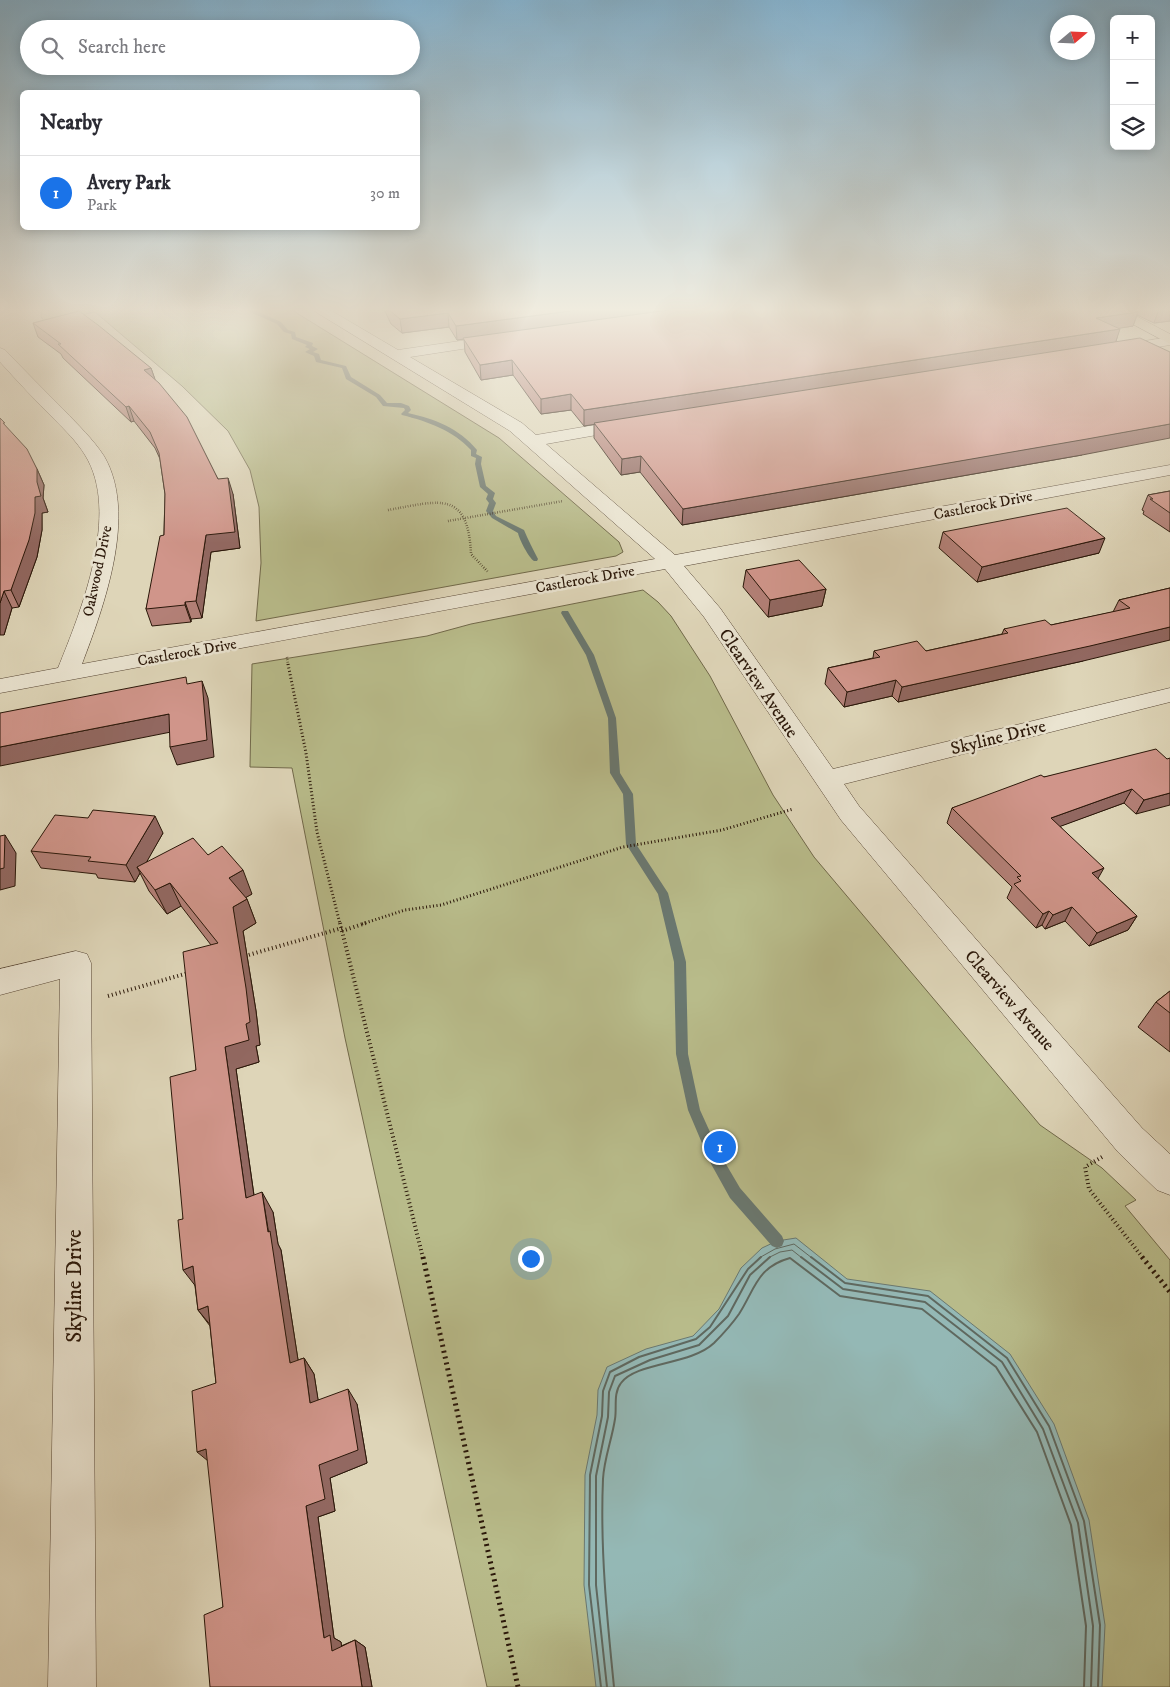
<!DOCTYPE html>
<meta charset="utf-8">
<style>
:root{--surface:#fff;--page:#f2f2f3;--text:#2b2b33;--muted:#7c7c81;--line:#e1e1e2;--accent:#1a73e8}
body{margin:0;font-family:"IM FELL DW Pica",serif;background:var(--page);color:var(--text)}
.controls{position:absolute;right:15px;top:15px;display:grid;overflow:hidden;border-radius:8px;box-shadow:0 2px 12px #0003}
.controls button{width:45px;height:45px;display:grid;place-items:center;padding:0;border:0;border-bottom:1px solid var(--line);background:var(--surface);color:var(--text);font:25px sans-serif}
.compass{position:absolute;left:1050px;top:15px;width:45px;height:45px;border-radius:50%;background:var(--surface);box-shadow:0 2px 12px #0003;rotate:71deg}
.you{position:absolute;left:530px;top:1258px;width:18px;height:18px;margin:-12px;border:4px solid #fff;border-radius:50%;background:#1a73e8;box-shadow:0 0 0 8px #1a73e833}
.badge{display:grid;place-items:center;width:32px;height:32px;border-radius:50%;background:var(--accent);color:#fff;font-size:16px;font-weight:700}
.pin{position:absolute;translate:-50% -50%;border:2px solid #fff;box-shadow:0 1px 5px #0006}
.list{margin:0;padding:0;list-style:none}
h2{display:flex;justify-content:space-between;align-items:center;height:65px;margin:0;padding:0 20px;font-size:21px}
h2 small{font-size:16px;font-weight:400;color:var(--muted)}
.list li{display:grid;grid-template-columns:32px 1fr auto;gap:15px;align-items:center;box-sizing:border-box;height:75px;padding:0 20px;border-top:1px solid var(--line)}
.list b{display:block;font-size:19px;white-space:nowrap}
.list p{margin:0;font-size:16px;white-space:nowrap;color:var(--muted)}
.list em{font-size:16px;font-style:normal;color:var(--muted)}
.icon{flex:none;width:28px;height:28px;fill:none;stroke:currentColor;stroke-width:2;stroke-linecap:round;stroke-linejoin:round}
.map{position:relative;flex:none;width:1170px;height:1687px;overflow:hidden}
.search{position:absolute;background:var(--surface);box-shadow:0 2px 12px #0003;left:20px;top:20px;width:400px;height:55px;display:flex;align-items:center;gap:12px;box-sizing:border-box;padding:0 18px;border-radius:28px;color:var(--muted);font-size:19px}
.panel{position:absolute;background:var(--surface);box-shadow:0 2px 12px #0003;left:20px;top:90px;width:400px;height:140px;border-radius:8px}
.map>svg:first-child{display:block}
</style>
<div class="map">
<svg width="1170" height="1687" viewBox="0 0 1170 1687">
<rect width="100%" height="100%" fill="#ded5b8"/>
<filter id="stains"><feTurbulence type="fractalNoise" baseFrequency=".004" numOctaves="4"/><feColorMatrix values="0 0 0 0 .2 0 0 0 0 .09 0 0 0 0 .02 0 0 0 .5 -.17"/></filter>
<radialGradient id="worn" r=".72"><stop offset=".6" stop-color="#630" stop-opacity="0"/><stop offset="1" stop-color="#630" stop-opacity=".3"/></radialGradient>
<g fill="#b8bb8a" stroke="#71694a">
<path d="M 42,307 L 287,307 L 499,438 L 619,542 L 623,552 L 616,556 L 256,621 L 261,563 L 259,507 L 250,470 L 228,431 L 182,386 L 95,312 L 46,323 L 41,317 Z"/>
<path d="M 643,590 L 658,602 L 671,616 L 710,676 L 773,795 L 814,857 L 1040,1125 L 1102,1168 L 1136,1200 L 1125,1206 L 1170,1260 L 1170,1687 L 487,1687 L 345,1038 L 292,768 L 250,767 L 252,664 L 427,636 L 471,624 Z"/>
</g>
<path fill="#94b8b5" stroke="#6a7870" d="M 796,1238 L 847,1279 L 930,1291 L 1010,1354 L 1054,1424 L 1089,1520 L 1105,1625 L 1102,1687 L 596,1687 L 584,1585 L 585,1475 L 597,1415 L 598,1390 L 607,1367 L 646,1349 L 693,1336 L 719,1309 L 741,1268 L 762,1248 L 777,1241 Z"/>
<g fill="none" stroke-linecap="round" stroke-linejoin="round">
<g stroke="#5f685f" stroke-width="1">
<path d="M 759,1258 L 775,1249 L 794,1244 L 812,1258"/>
<path d="M 768,1258 L 780,1252 L 792,1250 L 802,1258"/>
</g>
<g stroke="#5f685f" stroke-width="2">
<path d="M 801,1257 L 843,1289 L 925,1302 L 1002,1362 L 1043,1429 L 1078,1523 L 1093,1626 L 1091,1687"/>
<path d="M 811,1257 L 845,1283 L 928,1296 L 1007,1358 L 1049,1426 L 1084,1521 L 1100,1625 L 1098,1687"/>
<path d="M 601,1687 L 589,1585 L 590,1475 L 602,1416 L 603,1391 L 610,1372 L 639,1357 L 696,1339 L 710,1327 L 748,1269 L 761,1257"/>
<path d="M 607,1687 L 596,1585 L 596,1476 L 608,1417 L 609,1392 L 615,1376 L 650,1360 L 699,1345 L 728,1316 L 750,1275 L 770,1257"/>
<path d="M 614,1687 C 607,1618 600,1549 603,1479 C 604,1459 612,1439 615,1419 C 617,1408 613,1393 621,1383 C 636,1362 691,1365 714,1343 C 723,1334 732,1324 739,1314 C 755,1289 757,1267 790,1258 L 840,1296 L 922,1309 L 996,1367 L 1037,1432 L 1071,1525 L 1086,1626 L 1084,1687"/>
</g>
<g fill="#6a7870" fill-rule="evenodd">
<path d="M 248,307 L 253,307 L 254,310 L 281,322 L 288,330 L 295,332 L 296,337 L 313,343 L 312,346 L 318,349 L 313,352 L 319,354 L 321,360 L 346,366 L 351,377 L 380,395 L 387,403 L 401,403 L 409,406 L 411,410 L 408,413 C 435,419 459,428 477,450 L 476,454 L 482,457 L 481,464 L 486,486 L 495,493 L 493,499 L 496,503 L 493,511 L 496,516 L 524,530 C 528,540 533,549 538,559 L 537,561 L 534,561 C 529,558 519,539 518,533 L 492,518 L 486,511 L 489,503 L 486,499 L 488,494 L 480,487 L 475,464 L 476,458 L 471,456 L 471,450 C 452,430 429,422 402,415 L 401,414 L 405,410 L 404,408 L 383,406 L 376,397 L 346,379 L 342,368 L 316,362 L 314,356 L 305,352 L 310,349 L 305,347 L 307,345 L 292,339 L 291,334 L 284,332 L 277,324 L 250,312 Z"/>
<path d="M 562,611 L 568,611 L 594,655 L 616,718 L 620,773 L 633,794 L 636,844 L 668,893 L 686,962 L 688,1054 L 700,1110 L 720,1154 L 740,1188 L 782,1236 L 784,1241 L 782,1246 L 777,1248 L 772,1246 L 730,1198 L 710,1162 L 688,1110 L 676,1054 L 674,962 L 658,894 L 626,844 L 623,794 L 610,773 L 608,718 L 586,655 L 561,613 Z"/>
</g>
<defs>
<g id="minor">
<path d="M 308,307 L 325,307 L 398,350 L 501,335 L 506,336 L 508,339 L 501,343 L 410,357 L 522,423 L 536,435 L 630,419 L 636,420 L 638,424 L 636,428 L 546,444 L 675,555 L 1170,465 L 1170,475 L 684,566 L 720,608 L 833,769 L 1170,688 L 1170,702 L 844,784 L 859,806 L 1142,1128 L 1170,1154 L 1170,1195 L 1157,1190 L 1118,1152 L 841,820 L 704,617 L 665,569 L 0,693 L 0,679 L 58,668 C 81,611 121,513 85,455 C 77,442 66,431 55,420 C 36,401 18,382 0,362 L 0,348 L 5,350 C 24,370 44,390 64,410 C 78,425 93,439 104,456 C 138,514 104,606 82,664 L 655,559 L 510,431 Z"/>
<path d="M 1170,337 L 1170,345 L 1115,354 L 1108,350 L 1115,346 Z"/>
<path d="M 76,951 L 87,954 L 91,963 L 96,1687 L 48,1687 L 60,979 L 0,995 L 0,969 Z"/>
</g>
<path id="major" d="M 1101,307 L 1119,307 L 1170,334 L 1170,344 Z"/>
</defs>
<use href="#minor" stroke="#574635" stroke-width="1"/>
<use href="#major" stroke="#2a1709" stroke-width="1"/>
<g stroke="#2a1709" stroke-width="2.5" stroke-dasharray="0.5 2" stroke-linecap="butt">
<path d="M 388,510 C 439,501 468,489 471,554 L 488,572"/>
<path d="M 448,521 L 563,501"/>
<path d="M 287,657 L 288,665"/>
</g>
<g stroke="#2a1709" stroke-width="3" stroke-dasharray="1 2.5" stroke-linecap="butt">
<path d="M 288,664 L 306,753 L 317,832 L 340,924"/>
<path d="M 362,924 L 405,910 L 441,905 L 623,847 L 722,830 L 793,809"/>
</g>
<g stroke="#2a1709" stroke-width="4" stroke-dasharray="1 3" stroke-linecap="butt">
<path d="M 340,923 L 423,1258"/>
<path d="M 342,931 L 366,923"/>
<path d="M 245,956 L 342,928"/>
<path d="M 108,996 L 188,973"/>
<path d="M 1102,1157 L 1085,1167 L 1089,1189 L 1143,1258"/>
</g>
<g stroke="#2a1709" stroke-width="5" stroke-dasharray="2 4" stroke-linecap="butt">
<path d="M 423,1257 L 518,1687"/>
<path d="M 1142,1257 L 1170,1292"/>
</g>
<use href="#minor" fill="#eae4d1" fill-rule="evenodd"/>
<use href="#major" fill="#ded5b8" fill-rule="evenodd"/>
</g>
<g fill="#b38077" stroke="#2a1709">
<path d="M 357,307 L 1170,307 L 1170,321 L 1154,323 L 1137,315 L 1133,326 L 1119,328 L 1116,342 L 1082,455 L 682,525 L 640,472 L 621,475 L 594,438 L 594,424 L 584,426 L 571,410 L 541,414 L 513,375 L 481,380 L 465,352 L 464,339 L 457,340 L 449,327 L 402,333 L 391,324 L 383,307 L 359,310 Z"/>
<path d="M 33,323 L 151,368 L 155,380 L 218,479 L 233,494 L 240,548 L 211,552 L 202,618 L 191,619 L 191,622 L 152,626 L 146,609 L 164,535 L 165,494 L 160,459 L 155,448 L 134,421 L 131,422 L 63,358 L 61,354 L 38,337 Z"/>
<path d="M 6,427 L 37,469 L 44,485 L 43,498 L 48,512 L 42,513 L 42,530 L 37,557 L 19,607 L 12,608 L 4,635 Z"/>
<path d="M 1170,491 L 1170,532 L 1143,514 L 1144,511 L 1142,510 L 1148,495 Z"/>
<path d="M 943,532 L 1099,553 L 977,582 L 939,548 Z"/>
<path d="M 746,570 L 826,589 L 822,606 L 768,617 L 743,587 Z"/>
<path d="M 1170,588 L 1083,661 L 898,702 L 892,696 L 844,707 L 825,684 L 828,668 L 873,658 L 874,651 L 926,651 L 1002,634 L 1004,629 L 1051,625 L 1113,612 L 1119,600 Z"/>
<path d="M 1167,759 L 1136,814 L 1124,803 L 1060,826 L 1098,879 L 1137,916 L 1128,930 L 1089,946 L 1065,921 L 1045,929 L 1042,925 L 1036,928 L 1007,898 L 1012,887 L 947,823 L 952,808 L 1044,777 Z"/>
<path d="M 163,833 L 146,862 L 208,855 L 252,894 L 246,897 L 256,923 L 243,931 L 256,1011 L 260,1045 L 256,1046 L 259,1062 L 236,1069 L 254,1195 L 273,1212 L 278,1244 L 281,1250 L 298,1360 L 304,1358 L 314,1374 L 318,1400 L 357,1404 L 367,1463 L 330,1478 L 335,1511 L 318,1517 L 334,1638 L 341,1642 L 341,1646 L 355,1640 L 365,1647 L 372,1687 L 223,1607 L 216,1383 L 210,1326 L 198,1310 L 195,1286 L 183,1219 L 196,1070 L 211,945 L 181,906 L 167,914 L 149,891 L 140,873 L 135,882 L 98,878 L 96,874 L 41,868 L 31,851 Z"/>
<path d="M 1170,991 L 1170,1052 L 1138,1027 L 1156,1002 Z"/>
</g>
<g fill="#926861" stroke="#2a1709">
<path d="M 359,307 L 383,307 L 359,310 Z"/>
<path d="M 600,307 L 703,307 L 457,340 L 456,326 Z"/>
<path d="M 1170,308 L 1170,321 L 1154,323 L 1159,309 Z"/>
<path d="M 1138,312 L 1133,326 L 1091,333 L 1096,318 Z"/>
<path d="M 448,313 L 449,327 L 402,333 L 400,319 Z"/>
<path d="M 1120,329 L 1115,344 L 584,426 L 584,410 Z"/>
<path d="M 512,360 L 513,375 L 481,380 L 480,365 Z"/>
<path d="M 151,368 L 156,382 L 144,370 Z"/>
<path d="M 571,394 L 571,410 L 541,414 L 541,399 Z"/>
<path d="M 129,406 L 134,421 L 131,422 L 126,407 Z"/>
<path d="M 1170,424 L 1170,438 L 1082,455 L 682,525 L 683,509 Z"/>
<path d="M 641,456 L 640,472 L 621,475 L 622,459 Z"/>
<path d="M 37,469 L 44,485 L 43,498 L 48,512 L 42,513 L 42,530 L 37,557 L 19,607 L 11,590 L 35,497 Z"/>
<path d="M 228,478 L 233,494 L 240,548 L 211,552 L 202,618 L 196,601 L 206,535 Z"/>
<path d="M 1105,538 L 1099,553 L 977,582 L 982,567 Z"/>
<path d="M 826,589 L 822,606 L 768,617 L 770,600 Z"/>
<path d="M 4,591 L 12,608 L 4,635 L 0,635 L 0,603 Z"/>
<path d="M 185,602 L 191,619 L 191,622 L 185,605 Z"/>
<path d="M 1170,627 L 1170,640 L 1083,661 L 898,702 L 902,687 Z"/>
<path d="M 896,680 L 892,696 L 844,707 L 847,692 Z"/>
<path d="M 202,681 L 208,698 L 214,757 L 177,765 L 170,747 Z"/>
<path d="M 169,714 L 176,731 L 0,766 L 0,747 Z"/>
<path d="M 1132,789 L 1124,803 L 1045,832 L 1051,818 Z"/>
<path d="M 1170,793 L 1170,805 L 1136,814 L 1144,800 Z"/>
<path d="M 155,816 L 163,833 L 141,872 L 137,867 L 140,873 L 135,882 L 126,865 Z"/>
<path d="M 5,835 L 16,853 L 15,886 L 0,890 L 0,869 Z"/>
<path d="M 1104,868 L 1096,882 L 1092,873 Z"/>
<path d="M 243,870 L 252,894 L 238,902 L 229,878 Z"/>
<path d="M 170,883 L 181,906 L 167,914 L 155,890 Z"/>
<path d="M 247,899 L 256,923 L 243,931 L 256,1011 L 260,1045 L 256,1046 L 259,1062 L 236,1069 L 257,1217 L 246,1198 L 225,1047 L 246,1024 L 233,907 Z"/>
<path d="M 1072,907 L 1065,921 L 1045,929 L 1053,915 Z"/>
<path d="M 1049,911 L 1042,925 L 1036,928 L 1043,914 Z"/>
<path d="M 1137,916 L 1128,930 L 1089,946 L 1097,933 Z"/>
<path d="M 262,1192 L 273,1212 L 278,1244 L 281,1250 L 301,1379 L 290,1363 Z"/>
<path d="M 193,1266 L 197,1288 L 183,1270 Z"/>
<path d="M 208,1306 L 212,1327 L 198,1310 Z"/>
<path d="M 304,1358 L 314,1374 L 321,1418 L 310,1403 Z"/>
<path d="M 348,1389 L 357,1404 L 367,1463 L 330,1478 L 335,1511 L 318,1517 L 334,1638 L 341,1642 L 343,1657 L 332,1651 L 324,1638 L 306,1506 L 319,1465 Z"/>
<path d="M 206,1449 L 213,1465 L 197,1452 Z"/>
<path d="M 355,1640 L 365,1647 L 372,1687 L 362,1687 Z"/>
</g>
<g fill="#d0958a" stroke="#2a1709">
<path d="M 388,307 L 600,307 L 456,326 L 448,313 L 400,319 L 389,310 Z"/>
<path d="M 691,307 L 1128,307 L 1138,312 L 1096,318 L 1120,329 L 584,410 L 571,394 L 541,399 L 512,360 L 480,365 L 463,338 Z"/>
<path d="M 1155,307 L 1170,307 L 1170,308 L 1159,309 Z"/>
<path d="M 79,311 L 98,325 L 151,368 L 144,370 L 159,383 L 187,417 L 218,479 L 228,478 L 235,532 L 206,535 L 196,601 L 185,602 L 185,605 L 146,609 L 160,536 L 164,535 L 165,494 L 159,453 L 150,432 L 129,406 L 126,407 L 58,344 L 61,344 L 33,323 Z"/>
<path d="M 1140,338 L 1170,352 L 1170,424 L 1087,439 L 683,509 L 641,456 L 622,459 L 594,423 Z"/>
<path d="M 0,418 L 5,423 L 3,423 L 27,449 L 37,469 L 37,482 L 41,496 L 35,497 L 35,513 L 29,540 L 11,590 L 4,591 L 0,603 Z"/>
<path d="M 1170,491 L 1170,513 L 1150,499 L 1153,499 L 1148,495 Z"/>
<path d="M 1067,508 L 1105,538 L 982,567 L 943,532 Z"/>
<path d="M 799,560 L 826,589 L 770,600 L 746,570 Z"/>
<path d="M 1170,588 L 1170,627 L 1090,646 L 902,687 L 896,680 L 847,692 L 828,668 L 880,657 L 874,651 L 917,641 L 926,651 L 1008,633 L 1004,629 L 1045,620 L 1051,625 L 1130,608 L 1119,600 Z"/>
<path d="M 186,677 L 187,684 L 202,681 L 207,740 L 170,747 L 169,714 L 0,747 L 0,713 Z"/>
<path d="M 1156,749 L 1167,759 L 1170,758 L 1170,793 L 1144,800 L 1132,789 L 1051,818 L 1104,868 L 1092,873 L 1137,916 L 1097,933 L 1072,907 L 1053,915 L 1049,911 L 1043,914 L 1014,884 L 1021,881 L 1017,877 L 1021,876 L 952,808 L 1041,775 L 1044,777 Z"/>
<path d="M 93,810 L 155,816 L 126,865 L 88,861 L 91,857 L 31,851 L 55,815 L 88,818 Z"/>
<path d="M 5,835 L 4,868 L 0,869 L 0,836 Z"/>
<path d="M 193,838 L 208,855 L 222,846 L 243,870 L 229,878 L 247,899 L 233,907 L 246,988 L 250,1022 L 246,1024 L 249,1040 L 225,1047 L 246,1198 L 262,1192 L 268,1232 L 270,1231 L 290,1363 L 304,1358 L 310,1403 L 348,1389 L 358,1450 L 319,1465 L 325,1499 L 306,1506 L 324,1638 L 330,1635 L 332,1651 L 355,1640 L 362,1687 L 210,1687 L 204,1615 L 223,1607 L 206,1449 L 197,1452 L 192,1391 L 216,1383 L 208,1306 L 198,1310 L 193,1266 L 183,1270 L 178,1220 L 183,1219 L 170,1077 L 196,1070 L 183,952 L 218,943 L 170,883 L 155,890 L 137,867 Z"/>
<path d="M 1170,991 L 1170,1013 L 1156,1002 Z"/>
</g>
<linearGradient id="sky" x2="0" y2="1"><stop stop-color="#86b6d4"/><stop offset="0.57" stop-color="#f0ecdf"/><stop offset="1" stop-color="#f0ecdf" stop-opacity="0"/></linearGradient>
<rect width="1170" height="543" fill="url(#sky)"/>
<g text-anchor="middle" stroke-width="5" stroke-linejoin="round" paint-order="stroke">
<g font-size="15" fill="#2a1709" stroke="#eae4d1">
<text transform="translate(983 505) rotate(-11)" y="5">Castlerock Drive</text>
<text transform="translate(97 571) rotate(-78)" y="5">Oakwood Drive</text>
<text transform="translate(585 579) rotate(-10)" y="5">Castlerock Drive</text>
<text transform="translate(187 652) rotate(-10)" y="5">Castlerock Drive</text>
</g>
<g font-size="18" fill="#2a1709" stroke="#eae4d1">
<text transform="translate(759 683) rotate(56)" y="6">Clearview Avenue</text>
<text transform="translate(998 737) rotate(-14)" y="6">Skyline Drive</text>
<text transform="translate(1010 1000) rotate(49)" y="6">Clearview Avenue</text>
</g>
<g font-size="21" fill="#2a1709" stroke="#eae4d1">
<text transform="translate(74 1286) rotate(-90)" y="7">Skyline Drive</text>
</g>
</g>
<rect width="100%" height="100%" filter="url(#stains)"/>
<rect width="100%" height="100%" fill="url(#worn)"/>
</svg>
<div class="controls">
<button>+</button>
<button>−</button>
<button><svg class="icon" aria-label="layers" viewBox="0 0 24 24"><path d="M12 4l9 5-9 5-9-5zM3 14l9 5 9-5"/></svg></button>
</div>
<svg class="compass" viewBox="-18 -18 36 36"><path d="M0-13l5 13h-10z" fill="#e53935"/><path d="M0 13l5-13h-10z" fill="#7c7c81"/></svg>
<div class="you"></div>
<div class="pin badge" style="left:720px;top:1147px">1</div>
<div class="search"><svg class="icon" aria-label="search" viewBox="0 0 24 24"><circle cx="10" cy="10" r="6"/><path d="M15 15l6 6"/></svg>Search here</div>
<section class="panel">
<h2>Nearby<small></small></h2>
<ul class="list">
<li><span class="badge">1</span><div><b>Avery Park</b><p>Park</p></div><em>30 m</em></li>
</ul>
</section>
</div>
